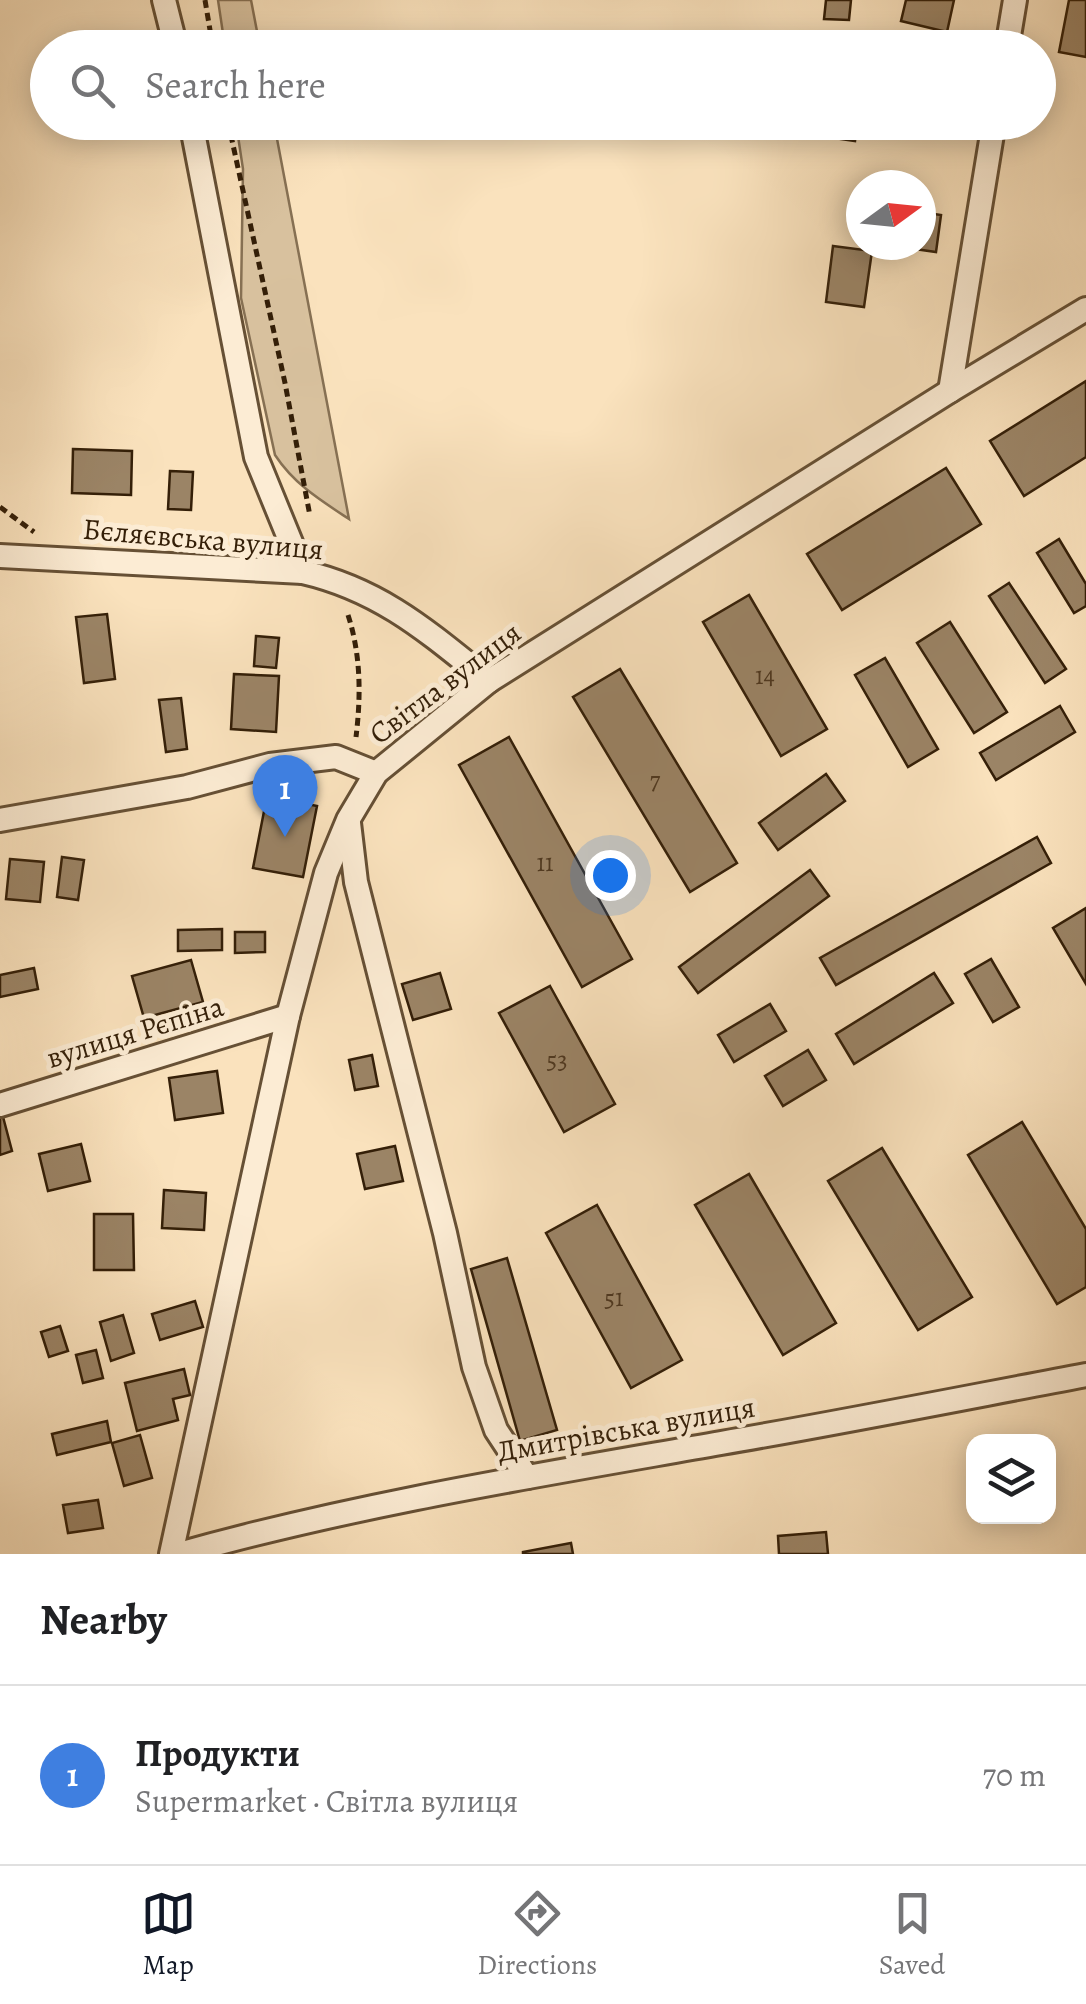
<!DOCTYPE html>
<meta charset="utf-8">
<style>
:root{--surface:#fff;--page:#f6f6f6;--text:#202124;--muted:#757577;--line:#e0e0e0;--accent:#111827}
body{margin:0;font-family:Alegreya,serif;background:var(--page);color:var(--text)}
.controls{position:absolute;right:30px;bottom:30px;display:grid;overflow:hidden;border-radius:20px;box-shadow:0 5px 25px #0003}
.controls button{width:90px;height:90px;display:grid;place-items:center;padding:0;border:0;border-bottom:2px solid var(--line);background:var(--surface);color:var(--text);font:50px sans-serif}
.compass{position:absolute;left:846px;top:170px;width:90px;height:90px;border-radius:50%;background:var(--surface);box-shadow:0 5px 25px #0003;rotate:75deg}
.you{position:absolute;left:610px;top:875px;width:35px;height:35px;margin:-25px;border:8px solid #fff;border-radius:50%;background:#1a73e8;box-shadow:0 0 0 15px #1a73e833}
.badge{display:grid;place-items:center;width:65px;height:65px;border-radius:50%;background:var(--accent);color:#fff;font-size:32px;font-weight:700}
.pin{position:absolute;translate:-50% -82px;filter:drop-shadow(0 2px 5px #0008)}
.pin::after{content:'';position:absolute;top:52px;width:35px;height:30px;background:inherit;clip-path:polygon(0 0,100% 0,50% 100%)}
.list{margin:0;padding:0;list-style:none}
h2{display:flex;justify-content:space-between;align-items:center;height:130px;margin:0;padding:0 40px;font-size:42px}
h2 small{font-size:32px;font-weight:400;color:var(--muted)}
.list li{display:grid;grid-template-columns:65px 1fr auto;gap:30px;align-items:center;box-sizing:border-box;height:180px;padding:0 40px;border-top:2px solid var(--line)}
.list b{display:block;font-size:38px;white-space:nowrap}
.list p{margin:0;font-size:32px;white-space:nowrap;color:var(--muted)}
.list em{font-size:32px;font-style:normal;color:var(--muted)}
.icon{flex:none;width:55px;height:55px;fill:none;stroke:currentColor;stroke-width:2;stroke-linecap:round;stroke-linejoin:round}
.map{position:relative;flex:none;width:1086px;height:1554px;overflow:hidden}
.search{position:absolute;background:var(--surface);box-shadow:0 5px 25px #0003;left:30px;right:30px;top:30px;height:110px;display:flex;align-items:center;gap:25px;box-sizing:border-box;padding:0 35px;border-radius:55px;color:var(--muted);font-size:38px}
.sheet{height:310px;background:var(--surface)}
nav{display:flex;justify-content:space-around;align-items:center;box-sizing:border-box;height:140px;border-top:2px solid var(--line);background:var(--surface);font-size:28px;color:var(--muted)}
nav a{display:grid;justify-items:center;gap:5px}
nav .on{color:var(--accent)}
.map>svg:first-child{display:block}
</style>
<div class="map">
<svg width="1086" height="1554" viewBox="0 0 1086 1554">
<rect width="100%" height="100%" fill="#fae2bd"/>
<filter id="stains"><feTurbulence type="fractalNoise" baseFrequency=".002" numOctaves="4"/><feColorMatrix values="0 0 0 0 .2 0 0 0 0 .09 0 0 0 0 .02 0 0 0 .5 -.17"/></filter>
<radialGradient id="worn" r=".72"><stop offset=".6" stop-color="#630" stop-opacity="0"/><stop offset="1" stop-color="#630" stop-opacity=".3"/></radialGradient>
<g fill="#d8c19e" stroke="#867053" stroke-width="2.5">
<path d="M 218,0 L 251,0 L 260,47 L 225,47 Z"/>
<path d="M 236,123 L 274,123 L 349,519 C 320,500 294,484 275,455 L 241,298 L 243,169 Z"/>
</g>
<g fill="#9b8466" stroke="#341f08" stroke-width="2.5">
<path d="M 826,0 L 851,0 L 849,20 L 824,19 Z"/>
<path d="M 906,0 L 954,0 L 947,32 L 901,21 Z"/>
<path d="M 1069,0 L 1086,0 L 1086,57 L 1059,52 Z"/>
<path d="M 822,122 L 857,123 L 855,141 L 820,136 Z"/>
<path d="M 901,122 L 934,122 L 932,134 L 900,129 Z"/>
<path d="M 921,212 L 941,215 L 936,252 L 887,245 L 921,245 Z"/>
<path d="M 833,246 L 872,251 L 864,307 L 826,302 Z"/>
<path d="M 1086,381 L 1086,457 L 1024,496 L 990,441 Z"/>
<path d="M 73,449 L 132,451 L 131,495 L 72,493 Z"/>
<path d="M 946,468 L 981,524 L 842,610 L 807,554 Z"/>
<path d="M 170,471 L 193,472 L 191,510 L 168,509 Z"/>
<path d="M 1059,539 L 1086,584 L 1086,606 L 1074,613 L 1037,553 Z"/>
<path d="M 1009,583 L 1066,669 L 1045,683 L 989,596 Z"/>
<path d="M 749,595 L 827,729 L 781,756 L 703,622 Z"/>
<path d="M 107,614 L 115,679 L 84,683 L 76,617 Z"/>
<path d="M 950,622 L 1007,712 L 974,733 L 917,643 Z"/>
<path d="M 256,636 L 279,638 L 276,668 L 254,666 Z"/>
<path d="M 885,658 L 938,749 L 908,767 L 855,675 Z"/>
<path d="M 620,669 L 737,863 L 690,892 L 573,697 Z"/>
<path d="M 234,674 L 279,676 L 276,732 L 231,729 Z"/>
<path d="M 181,698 L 187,749 L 166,752 L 159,700 Z"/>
<path d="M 1060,706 L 1075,732 L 996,780 L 980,753 Z"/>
<path d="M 509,737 L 632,959 L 582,987 L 459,765 Z"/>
<path d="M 826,774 L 845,801 L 778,850 L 759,823 Z"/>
<path d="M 267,796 L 317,806 L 303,877 L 253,868 Z"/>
<path d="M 1037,837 L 1051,863 L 836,985 L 820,958 Z"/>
<path d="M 62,857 L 84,860 L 78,900 L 57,897 Z"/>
<path d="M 10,859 L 44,862 L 40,902 L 6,899 Z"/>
<path d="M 810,870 L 829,896 L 698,993 L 679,967 Z"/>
<path d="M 1086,908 L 1086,984 L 1053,928 Z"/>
<path d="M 222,929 L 222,950 L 178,951 L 178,930 Z"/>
<path d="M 235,932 L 265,932 L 265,952 L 235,953 Z"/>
<path d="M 991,959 L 1019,1007 L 993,1022 L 965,974 Z"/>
<path d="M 191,960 L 203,1002 L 144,1018 L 132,976 Z"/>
<path d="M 34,968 L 38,989 L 0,997 L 0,975 Z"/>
<path d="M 440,973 L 451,1009 L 413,1020 L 402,984 Z"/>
<path d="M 934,973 L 953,1003 L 854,1064 L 836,1034 Z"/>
<path d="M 550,986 L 615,1104 L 564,1132 L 499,1013 Z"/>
<path d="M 770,1004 L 786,1031 L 734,1062 L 718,1035 Z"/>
<path d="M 808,1050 L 826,1080 L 783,1106 L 765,1076 Z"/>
<path d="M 372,1055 L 378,1086 L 355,1090 L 349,1060 Z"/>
<path d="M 217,1071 L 223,1113 L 175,1120 L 169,1078 Z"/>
<path d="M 2,1113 L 12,1151 L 0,1155 L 0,1114 Z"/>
<path d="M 1022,1122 L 1086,1229 L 1086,1287 L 1057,1304 L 968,1155 Z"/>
<path d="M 81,1144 L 90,1181 L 48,1191 L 39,1154 Z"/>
<path d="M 395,1146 L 403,1181 L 365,1189 L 357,1154 Z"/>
<path d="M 882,1148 L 972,1297 L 918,1330 L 828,1181 Z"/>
<path d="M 749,1174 L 836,1323 L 783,1355 L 695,1205 Z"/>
<path d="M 164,1190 L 206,1193 L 204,1230 L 162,1228 Z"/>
<path d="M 597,1205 L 682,1360 L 631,1388 L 546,1233 Z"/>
<path d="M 94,1214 L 133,1214 L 134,1270 L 94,1270 Z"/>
<path d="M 507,1258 L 557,1430 L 520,1441 L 471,1269 Z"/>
<path d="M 195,1301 L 203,1327 L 160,1340 L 152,1314 Z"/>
<path d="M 123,1315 L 134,1353 L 111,1361 L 100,1322 Z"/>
<path d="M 60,1326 L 68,1351 L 49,1357 L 41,1332 Z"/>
<path d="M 96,1350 L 103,1378 L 83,1383 L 76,1355 Z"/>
<path d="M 184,1369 L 190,1395 L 173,1399 L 178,1420 L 137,1431 L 125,1383 Z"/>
<path d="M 107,1421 L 111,1442 L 57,1455 L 52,1434 Z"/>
<path d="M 140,1435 L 152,1478 L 124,1486 L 112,1443 Z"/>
<path d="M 98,1500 L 103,1528 L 68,1533 L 63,1505 Z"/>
<path d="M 826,1532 L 828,1554 L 779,1554 L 778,1536 Z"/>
<path d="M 571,1543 L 573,1554 L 523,1554 L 523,1552 Z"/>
</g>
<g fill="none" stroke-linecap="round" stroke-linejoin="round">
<defs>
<g id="street">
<path d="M 164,0 L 176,48"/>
<path d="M 1007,48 L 1015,0"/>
<path d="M 191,122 L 256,457 L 303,572"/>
<path d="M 950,391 L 994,122"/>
<path d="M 0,556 L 303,572 C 381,590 428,632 489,681"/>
<path d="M 0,820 L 187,787 L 270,765 L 336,757 L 376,773"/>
<path d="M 349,823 L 356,882 L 445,1233 L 474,1367 L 496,1430 L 527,1477"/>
<path d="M 0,1105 L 288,1016"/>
<path d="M 171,1554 L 288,1016 L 326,873 L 348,820 L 376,773 L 489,681 L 950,391 L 1086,309"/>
<path d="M 179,1554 C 357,1504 539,1475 721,1443 C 843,1422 964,1398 1086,1375"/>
</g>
</defs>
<use href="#street" stroke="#665035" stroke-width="28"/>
<g stroke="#341f08" stroke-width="5" stroke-dasharray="8 5" stroke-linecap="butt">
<path d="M 205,0 L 213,48"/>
<path d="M 228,122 L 285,383 L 310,516"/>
<path d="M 0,507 L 34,532"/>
<path d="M 348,615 C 361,655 361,696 356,737"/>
</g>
<use href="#street" stroke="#fcecd4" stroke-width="22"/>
</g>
<g text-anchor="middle" stroke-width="10" stroke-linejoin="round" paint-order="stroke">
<g font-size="25" fill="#4e3820">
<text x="765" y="684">14</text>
<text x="655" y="789">7</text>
<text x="545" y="871">11</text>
<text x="557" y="1068">53</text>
<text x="614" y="1306">51</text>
</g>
<g font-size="30" fill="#341f08" stroke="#fcecd4">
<text transform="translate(203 539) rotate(5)" y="10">Бєляєвська вулиця</text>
<text transform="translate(445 683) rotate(-37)" y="10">Світла вулиця</text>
<text transform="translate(135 1032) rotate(-17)" y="10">вулиця Рєпіна</text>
<text transform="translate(626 1429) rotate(-10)" y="10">Дмитрівська вулиця</text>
</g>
</g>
<rect width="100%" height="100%" filter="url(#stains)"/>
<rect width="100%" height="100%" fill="url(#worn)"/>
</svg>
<div class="controls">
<button><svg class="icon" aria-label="layers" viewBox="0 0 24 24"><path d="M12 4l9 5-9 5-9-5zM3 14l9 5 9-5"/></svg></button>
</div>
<svg class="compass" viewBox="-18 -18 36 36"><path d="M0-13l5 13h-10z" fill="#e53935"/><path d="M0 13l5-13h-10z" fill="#757577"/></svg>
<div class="you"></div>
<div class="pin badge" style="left:285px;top:837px;background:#3f7fe0">1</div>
<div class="search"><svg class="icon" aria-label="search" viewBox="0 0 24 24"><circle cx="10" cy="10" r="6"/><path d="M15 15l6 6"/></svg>Search here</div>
</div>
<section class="sheet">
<h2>Nearby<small></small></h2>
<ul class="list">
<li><span class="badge" style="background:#3f7fe0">1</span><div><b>Продукти</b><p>Supermarket · Світла вулиця</p></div><em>70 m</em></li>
</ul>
</section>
<nav>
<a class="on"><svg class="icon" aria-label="map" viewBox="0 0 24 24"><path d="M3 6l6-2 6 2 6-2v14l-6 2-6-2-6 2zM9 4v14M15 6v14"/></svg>Map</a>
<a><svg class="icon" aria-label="directions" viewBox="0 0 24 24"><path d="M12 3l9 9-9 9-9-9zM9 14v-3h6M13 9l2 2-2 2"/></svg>Directions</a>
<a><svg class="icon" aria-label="saved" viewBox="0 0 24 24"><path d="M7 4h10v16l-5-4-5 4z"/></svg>Saved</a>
</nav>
